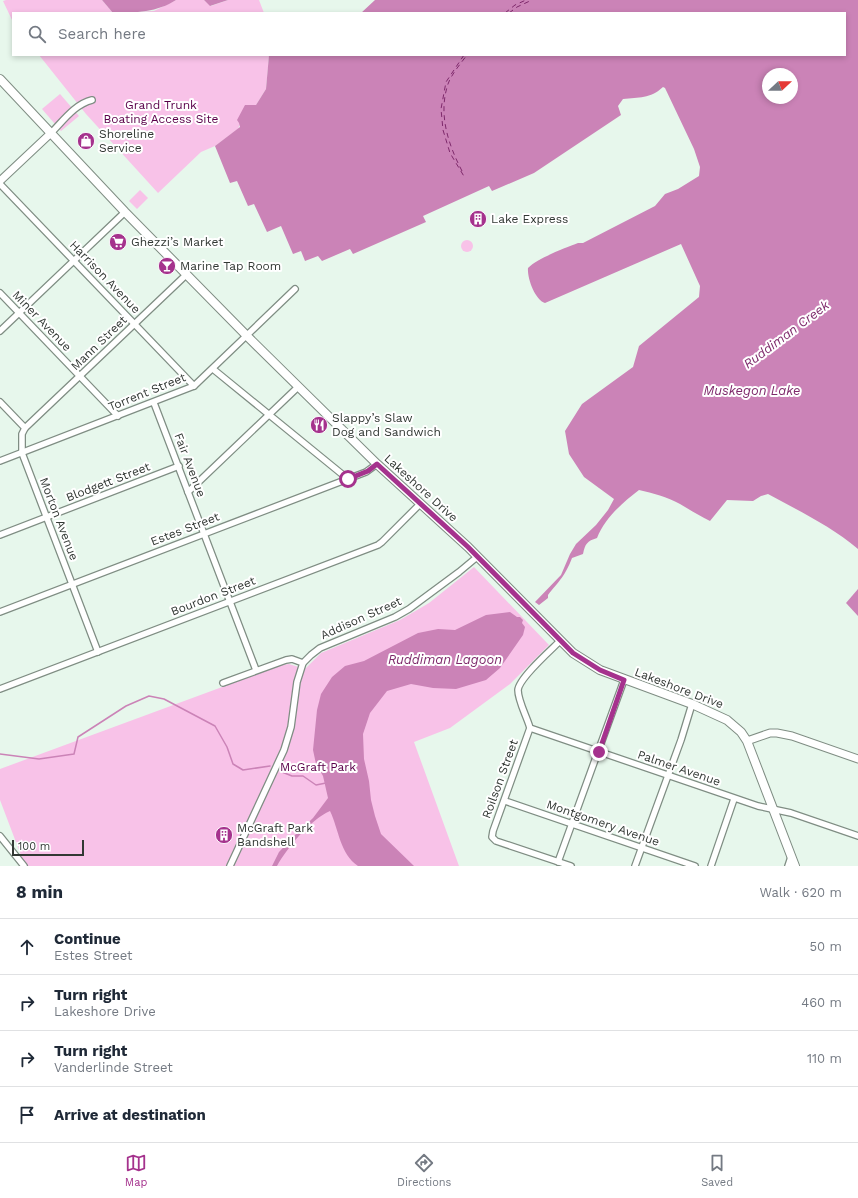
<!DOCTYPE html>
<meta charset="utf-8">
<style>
:root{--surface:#fff;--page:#f2f2f3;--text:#1f2937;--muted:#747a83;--line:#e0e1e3;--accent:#a5328d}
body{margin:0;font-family:"Work Sans",sans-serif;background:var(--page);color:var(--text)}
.compass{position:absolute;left:762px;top:68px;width:36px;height:36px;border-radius:50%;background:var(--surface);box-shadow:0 2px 6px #0003;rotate:68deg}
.scale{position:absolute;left:12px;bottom:10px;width:72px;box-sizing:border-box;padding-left:4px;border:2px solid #323834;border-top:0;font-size:11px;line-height:14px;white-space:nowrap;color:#323834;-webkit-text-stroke:3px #fff;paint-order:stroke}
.stop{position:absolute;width:12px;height:12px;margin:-9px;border:3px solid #a5328d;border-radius:50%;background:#fff}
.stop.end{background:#a5328d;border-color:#fff;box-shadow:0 1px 4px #0008}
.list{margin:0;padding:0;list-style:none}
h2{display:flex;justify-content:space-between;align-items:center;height:52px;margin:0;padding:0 16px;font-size:17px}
h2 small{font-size:13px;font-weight:400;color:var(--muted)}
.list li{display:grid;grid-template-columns:26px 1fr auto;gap:12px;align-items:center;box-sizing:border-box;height:56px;padding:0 16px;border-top:1px solid var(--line)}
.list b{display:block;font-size:15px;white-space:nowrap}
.list p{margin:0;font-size:13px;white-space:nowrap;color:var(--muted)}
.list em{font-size:13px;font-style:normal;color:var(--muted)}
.icon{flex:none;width:22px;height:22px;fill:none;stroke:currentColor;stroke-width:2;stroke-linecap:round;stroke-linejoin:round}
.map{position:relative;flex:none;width:858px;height:866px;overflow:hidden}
.search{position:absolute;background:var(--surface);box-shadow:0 2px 6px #0003;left:12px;right:12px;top:12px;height:44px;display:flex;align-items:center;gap:10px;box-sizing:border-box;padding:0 14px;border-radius:0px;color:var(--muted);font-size:15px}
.sheet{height:276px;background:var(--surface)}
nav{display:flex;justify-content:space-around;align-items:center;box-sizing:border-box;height:56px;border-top:1px solid var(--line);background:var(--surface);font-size:11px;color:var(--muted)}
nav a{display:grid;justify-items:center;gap:2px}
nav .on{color:var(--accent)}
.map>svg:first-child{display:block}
</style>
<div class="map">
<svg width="858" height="866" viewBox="0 0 858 866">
<rect width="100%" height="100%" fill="#e7f7ec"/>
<g fill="#f8c2e8">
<path d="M 6,0 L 102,0 L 113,13 L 13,13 L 13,22 L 3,1 Z"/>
<path d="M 176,0 L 204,0 L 211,6 L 228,0 L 259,0 L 264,13 L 123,13 L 154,11 Z"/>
<path d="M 39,55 L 269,55 L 269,56 L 266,89 L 256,105 L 248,105 L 238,129 L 215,146 L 201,152 L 158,193 L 86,114 Z"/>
<path d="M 60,94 L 79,116 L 61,131 L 42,109 Z"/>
<path d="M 140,190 L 148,198 L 137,209 L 129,201 Z"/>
<circle cx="467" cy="246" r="6"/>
<path d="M 474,567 L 549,645 L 510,684 L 450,728 L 414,742 L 459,866 L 25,866 L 0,800 L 0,769 L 282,665 L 289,664 L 305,669 L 321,653 L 400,620 L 429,603 Z"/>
</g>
<g fill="#cb83b7" fill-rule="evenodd">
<path d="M 102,0 L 176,0 C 158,12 135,13 113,13 Z"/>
<path d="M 204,0 L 228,0 L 210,6 Z"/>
<path d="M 375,0 L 858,0 L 858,549 C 831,526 799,511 768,494 L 761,496 L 753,501 L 727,500 L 710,521 C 700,516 690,510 680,504 C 667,497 653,493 639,490 C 622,503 605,518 597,538 C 587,541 585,544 583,554 L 572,558 C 565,576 560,580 548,595 L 548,598 L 539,605 L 535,602 L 561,575 L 570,554 L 576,544 L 596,525 L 608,510 L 614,499 L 584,477 L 569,454 L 565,431 L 582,404 L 633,367 L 639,346 L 699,297 L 700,286 L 681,244 L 545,303 C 535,300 527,278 528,268 C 538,258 565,248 578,243 L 583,243 L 655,206 L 665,194 L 678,189 L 699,176 L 700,167 L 694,149 L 665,88 L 663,87 C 650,99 639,97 623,99 L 618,106 L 621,115 L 534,173 L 492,191 L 489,186 L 423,216 L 426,222 L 353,254 L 350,249 L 322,261 L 318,256 L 305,261 L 301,251 L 293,254 L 281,226 L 267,232 L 254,204 L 248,206 L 237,181 L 230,183 L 215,146 L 240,127 L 239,123 L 237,120 L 245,105 L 256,105 L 266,89 L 269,55 L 845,55 L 845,13 L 361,13 ZM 768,74 L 792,74 L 792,98 L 768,98 Z"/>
<path d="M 858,589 L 858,616 L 846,603 Z"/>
<path d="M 510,612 L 517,617 L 520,617 L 523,620 L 522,623 L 525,627 L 523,635 L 500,668 L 486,680 L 456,689 L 433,688 L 411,684 L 387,691 L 370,713 L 363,734 L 364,759 L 369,781 L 371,800 L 375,816 L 381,834 L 414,866 L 358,866 C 340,854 339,830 330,811 C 311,819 287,848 277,866 L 272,866 L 279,852 L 295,835 L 313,818 L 328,798 L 323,776 L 316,764 L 313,750 L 317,710 L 321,694 L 332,677 L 345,666 L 364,661 L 418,633 L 438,629 L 455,630 L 486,615 Z"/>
</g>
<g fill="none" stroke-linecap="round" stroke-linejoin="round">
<g stroke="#cb83b7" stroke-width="1.5">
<path d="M 0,754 L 39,759 L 74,754 L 78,737 L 126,706 L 149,696 L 164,699 L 215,726 L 227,747 L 233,764 L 243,770 L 270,766"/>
<path d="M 282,772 L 292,776 L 303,776 L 316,785 L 326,783"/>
</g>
<g stroke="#7e296b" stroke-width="1" stroke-dasharray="5 4" stroke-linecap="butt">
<path d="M 505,13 L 515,5 L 526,0"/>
<path d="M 509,13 L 517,7 L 532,0"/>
<path d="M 464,55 L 446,82 L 441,109 L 443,130 L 450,153 L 465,178"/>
<path d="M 462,171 C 448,144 438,114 448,84 C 451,75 461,63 467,55"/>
</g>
<defs>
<g id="minor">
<path d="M 51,133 C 63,121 75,104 92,100"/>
<path d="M 0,184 L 194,386"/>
<path d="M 0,293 L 118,416"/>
<path d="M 0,331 L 125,212"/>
<path d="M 213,369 L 348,479"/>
<path d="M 0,402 L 25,428 L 22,434 L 22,453 L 98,652"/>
<path d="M 154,403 L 256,670"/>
<path d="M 25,428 L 187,274"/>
<path d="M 0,461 L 194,386 L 295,289"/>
<path d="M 188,492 L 298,387"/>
<path d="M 0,535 L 179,466"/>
<path d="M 0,612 L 366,472 L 377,464"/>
<path d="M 560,641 C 551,650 519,678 518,690 C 518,701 527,717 530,728 L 758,806 L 791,813 L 858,836"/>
<path d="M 223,683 L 286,660 L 292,659 L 303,663"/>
<path d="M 0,689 L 378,545 L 382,542 L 420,504"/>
<path d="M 530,728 L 493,831 L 492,837 L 496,841 L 571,866"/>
<path d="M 505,801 L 695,866"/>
<path d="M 0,836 L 24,866"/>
<path d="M 558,862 L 624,680"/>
<path d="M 230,866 L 284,750 L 291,727 L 297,682 L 303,663 L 311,655 L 320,648 L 395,617 L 409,609 L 459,572 L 477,557"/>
<path d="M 635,866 L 681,740 L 692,704"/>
<path d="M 711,866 L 734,799"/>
<path d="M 788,866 L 791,857"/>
</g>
<g id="tertiary">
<path d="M 0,181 L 51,133"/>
<path d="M 747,741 L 770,733 L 777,733 L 792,736 L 858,759"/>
</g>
<path id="secondary" d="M 0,79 L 125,212 L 247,336 L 377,464 L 468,547 L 573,653 L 600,670 L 692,704 L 727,720 L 741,732 L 747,741 L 795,866"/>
</defs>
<use href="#minor" stroke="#7f8d83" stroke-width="8"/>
<use href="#tertiary" stroke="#7f8d83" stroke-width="9"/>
<use href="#secondary" stroke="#7f8d83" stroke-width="10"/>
<use href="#minor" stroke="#fff" stroke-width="5.5"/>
<use href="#tertiary" stroke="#fff" stroke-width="7"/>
<use href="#secondary" stroke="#fff" stroke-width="8"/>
</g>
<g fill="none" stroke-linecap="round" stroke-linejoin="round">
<path stroke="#a5328d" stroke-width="5" d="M 348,479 L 368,471 L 377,464 L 468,547 L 573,653 L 600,670 L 624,680 L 599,752"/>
</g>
<defs>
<symbol id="shop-disc" viewBox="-11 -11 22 22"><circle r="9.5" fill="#a5328d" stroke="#fff"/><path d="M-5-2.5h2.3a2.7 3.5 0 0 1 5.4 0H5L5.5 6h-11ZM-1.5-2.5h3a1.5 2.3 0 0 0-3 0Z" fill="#fff"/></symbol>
<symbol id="building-disc" viewBox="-11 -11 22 22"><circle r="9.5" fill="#a5328d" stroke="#fff"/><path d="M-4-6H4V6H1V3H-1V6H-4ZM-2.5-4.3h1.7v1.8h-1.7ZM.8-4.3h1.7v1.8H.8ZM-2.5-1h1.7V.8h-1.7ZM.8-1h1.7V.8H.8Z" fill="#fff"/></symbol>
<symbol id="supermarket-disc" viewBox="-11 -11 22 22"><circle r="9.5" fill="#a5328d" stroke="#fff"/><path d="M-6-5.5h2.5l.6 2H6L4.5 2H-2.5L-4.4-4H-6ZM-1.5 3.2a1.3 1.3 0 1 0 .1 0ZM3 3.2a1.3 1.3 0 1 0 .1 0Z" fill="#fff"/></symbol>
<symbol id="bar-disc" viewBox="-11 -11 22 22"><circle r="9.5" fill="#a5328d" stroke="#fff"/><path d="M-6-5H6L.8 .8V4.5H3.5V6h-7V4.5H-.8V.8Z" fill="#fff"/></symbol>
<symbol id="restaurant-disc" viewBox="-11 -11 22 22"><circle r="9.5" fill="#a5328d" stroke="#fff"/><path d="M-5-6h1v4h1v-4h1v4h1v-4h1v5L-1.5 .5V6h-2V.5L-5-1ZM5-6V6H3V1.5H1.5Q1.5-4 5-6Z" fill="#fff"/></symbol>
</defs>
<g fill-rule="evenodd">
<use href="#shop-disc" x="76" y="131" width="20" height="20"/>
<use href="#building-disc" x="468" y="209" width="20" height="20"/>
<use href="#supermarket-disc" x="108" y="232" width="20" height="20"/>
<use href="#bar-disc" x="157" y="256" width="20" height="20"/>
<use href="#restaurant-disc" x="309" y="415" width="20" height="20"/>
<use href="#building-disc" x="214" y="825" width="20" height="20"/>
</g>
<g text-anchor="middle" stroke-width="4" stroke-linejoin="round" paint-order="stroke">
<g font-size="12" fill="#5a004a" stroke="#fff">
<text x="161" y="109">Grand Trunk<tspan x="161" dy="14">Boating Access Site</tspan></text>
<text x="318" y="771">McGraft Park</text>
</g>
<g font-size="12" fill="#323834" stroke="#fff" text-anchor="start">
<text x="99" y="138">Shoreline<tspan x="99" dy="14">Service</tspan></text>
<text x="491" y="223">Lake Express</text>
<text x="131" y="246">Ghezzi’s Market</text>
<text x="180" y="270">Marine Tap Room</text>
<text x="332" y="422">Slappy’s Slaw<tspan x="332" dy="14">Dog and Sandwich</tspan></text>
<text x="237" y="832">McGraft Park<tspan x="237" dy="14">Bandshell</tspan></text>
</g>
<g font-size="12" fill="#323834" stroke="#fff">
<text transform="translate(105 277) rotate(46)" y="4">Harrison Avenue</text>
<text transform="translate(42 321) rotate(46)" y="4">Miner Avenue</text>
<text transform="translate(99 343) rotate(-44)" y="4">Mann Street</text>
<text transform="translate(147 392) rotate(-22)" y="4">Torrent Street</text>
<text transform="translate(190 465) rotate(69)" y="4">Fair Avenue</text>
<text transform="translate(108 482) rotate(-21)" y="4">Blodgett Street</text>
<text transform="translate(421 488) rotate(42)" y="4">Lakeshore Drive</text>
<text transform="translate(59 519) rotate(69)" y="4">Morton Avenue</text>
<text transform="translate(185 529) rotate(-21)" y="4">Estes Street</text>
<text transform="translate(213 596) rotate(-21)" y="4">Bourdon Street</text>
<text transform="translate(361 618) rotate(-24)" y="4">Addison Street</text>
<text transform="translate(679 688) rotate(21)" y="4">Lakeshore Drive</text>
<text transform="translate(679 768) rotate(19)" y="4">Palmer Avenue</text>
<text transform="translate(500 779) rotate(-70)" y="4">Roilson Street</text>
<text transform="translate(603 823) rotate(19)" y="4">Montgomery Avenue</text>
</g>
<g font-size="13" font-style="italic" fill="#7e296b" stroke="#fff">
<text transform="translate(786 334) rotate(-37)" y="5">Ruddiman Creek</text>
<text x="752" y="395">Muskegon Lake</text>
<text x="445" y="664">Ruddiman Lagoon</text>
</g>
</g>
</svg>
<svg class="compass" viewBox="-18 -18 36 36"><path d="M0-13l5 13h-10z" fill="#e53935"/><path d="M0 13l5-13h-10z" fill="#747a83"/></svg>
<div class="scale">100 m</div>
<div class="stop" style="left:348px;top:479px"></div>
<div class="stop end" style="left:599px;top:752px"></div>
<div class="search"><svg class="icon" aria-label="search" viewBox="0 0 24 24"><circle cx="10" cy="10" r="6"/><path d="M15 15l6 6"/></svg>Search here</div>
</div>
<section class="sheet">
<h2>8 min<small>Walk · 620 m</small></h2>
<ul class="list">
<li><svg class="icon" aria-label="ahead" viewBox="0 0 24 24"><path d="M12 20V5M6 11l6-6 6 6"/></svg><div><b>Continue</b><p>Estes Street</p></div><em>50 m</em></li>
<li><svg class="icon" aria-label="right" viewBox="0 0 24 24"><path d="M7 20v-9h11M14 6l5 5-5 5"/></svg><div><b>Turn right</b><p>Lakeshore Drive</p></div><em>460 m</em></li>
<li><svg class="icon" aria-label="right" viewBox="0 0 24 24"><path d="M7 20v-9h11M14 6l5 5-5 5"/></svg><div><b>Turn right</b><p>Vanderlinde Street</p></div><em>110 m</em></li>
<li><svg class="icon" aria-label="arrive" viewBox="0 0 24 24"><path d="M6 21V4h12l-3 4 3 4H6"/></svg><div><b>Arrive at destination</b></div></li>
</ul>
</section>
<nav>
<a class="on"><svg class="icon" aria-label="map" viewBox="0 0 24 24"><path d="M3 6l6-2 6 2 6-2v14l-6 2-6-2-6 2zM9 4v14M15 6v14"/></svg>Map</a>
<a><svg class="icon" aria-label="directions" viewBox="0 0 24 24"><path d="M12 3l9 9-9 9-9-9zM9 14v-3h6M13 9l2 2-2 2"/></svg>Directions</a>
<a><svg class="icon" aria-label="saved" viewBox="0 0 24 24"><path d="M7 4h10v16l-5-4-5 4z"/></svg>Saved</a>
</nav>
